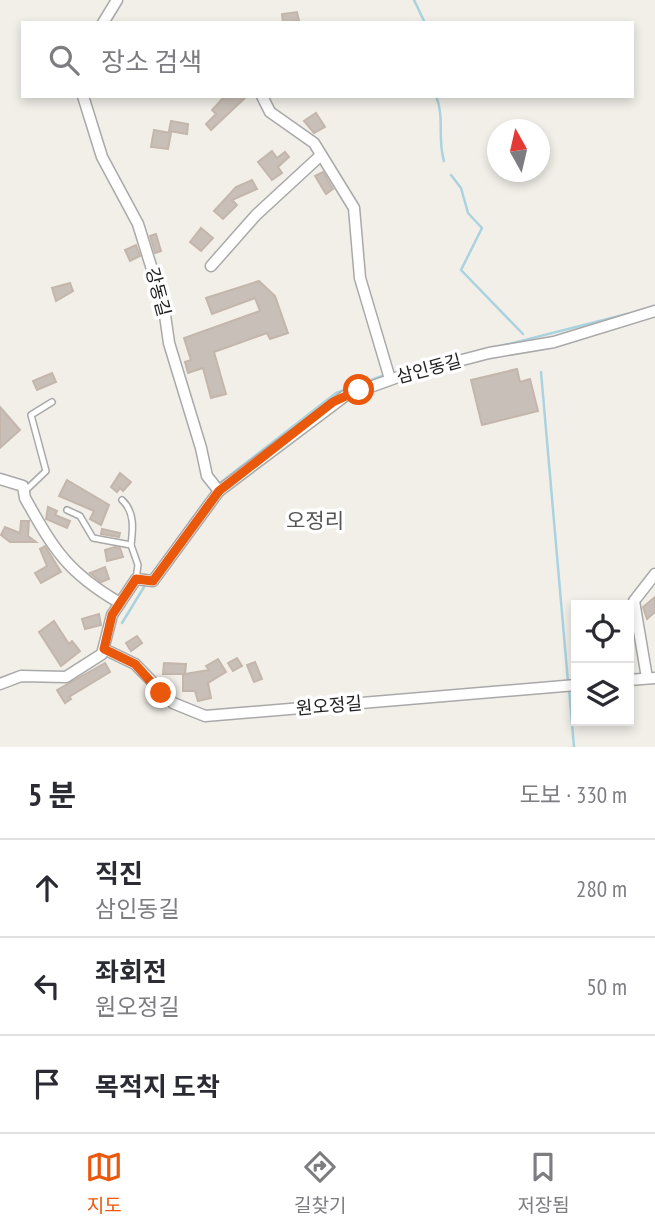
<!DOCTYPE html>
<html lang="ko">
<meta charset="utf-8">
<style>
:root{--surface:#fff;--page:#f2f2f3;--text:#2b2b33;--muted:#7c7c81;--line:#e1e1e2;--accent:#ea580c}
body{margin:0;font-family:"PT Sans Narrow","Noto Sans KR",sans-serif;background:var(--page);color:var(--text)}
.controls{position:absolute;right:21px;bottom:21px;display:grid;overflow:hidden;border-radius:0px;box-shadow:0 4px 10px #0003}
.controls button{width:63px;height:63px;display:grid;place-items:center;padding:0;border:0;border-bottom:2px solid var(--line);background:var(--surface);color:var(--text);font:35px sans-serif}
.compass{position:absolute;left:487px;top:119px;width:63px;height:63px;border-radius:50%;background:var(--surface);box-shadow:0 4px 10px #0003;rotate:352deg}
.stop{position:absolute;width:21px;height:21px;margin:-16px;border:5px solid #ea580c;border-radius:50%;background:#fff}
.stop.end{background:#ea580c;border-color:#fff;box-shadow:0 2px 7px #0008}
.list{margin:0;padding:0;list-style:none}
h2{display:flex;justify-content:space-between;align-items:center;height:91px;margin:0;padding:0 28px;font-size:30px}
h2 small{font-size:23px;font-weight:400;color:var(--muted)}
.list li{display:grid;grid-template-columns:46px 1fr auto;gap:21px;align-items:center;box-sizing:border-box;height:98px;padding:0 28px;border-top:2px solid var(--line)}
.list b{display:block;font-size:26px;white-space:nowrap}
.list p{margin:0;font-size:23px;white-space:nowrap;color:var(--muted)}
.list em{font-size:23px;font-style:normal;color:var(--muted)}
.icon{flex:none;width:38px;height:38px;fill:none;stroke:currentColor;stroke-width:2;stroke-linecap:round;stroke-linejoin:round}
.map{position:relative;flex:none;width:655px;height:747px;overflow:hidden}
.search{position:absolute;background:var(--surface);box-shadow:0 4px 10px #0003;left:21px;right:21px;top:21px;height:77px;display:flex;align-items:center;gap:18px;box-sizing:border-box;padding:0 24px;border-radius:0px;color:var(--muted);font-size:26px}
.sheet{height:385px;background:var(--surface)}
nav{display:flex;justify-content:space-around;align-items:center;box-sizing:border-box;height:98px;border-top:2px solid var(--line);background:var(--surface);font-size:19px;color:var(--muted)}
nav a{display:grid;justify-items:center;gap:4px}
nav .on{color:var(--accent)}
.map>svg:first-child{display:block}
</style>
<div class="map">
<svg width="655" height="747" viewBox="0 0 655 747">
<rect width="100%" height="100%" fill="#f2efe9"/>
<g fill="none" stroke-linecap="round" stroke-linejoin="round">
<g stroke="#aad3df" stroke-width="2.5">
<path d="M 414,0 L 425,23"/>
<path d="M 436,96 C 445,118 437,139 444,161"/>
<path d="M 451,175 L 461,188 L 468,213 L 482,228 L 461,270 L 523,334"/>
<path d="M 505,345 L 627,314"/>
<path d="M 541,372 L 568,682"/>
<path d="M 220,483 L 336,393 L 382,376"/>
<path d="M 167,554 L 206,500"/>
<path d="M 122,623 L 144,587"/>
<path d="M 569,689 L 574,747"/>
</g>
</g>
<g fill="#c7bfb8" stroke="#c4b6ab" stroke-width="2">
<path d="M 297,12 L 299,21 L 283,23 L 282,14 Z"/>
<path d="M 225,96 L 247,96 L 211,130 L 206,124 L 216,114 L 212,110 Z"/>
<path d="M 316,113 L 325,127 L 314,133 L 304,121 Z"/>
<path d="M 171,121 L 188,124 L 187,134 L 169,131 Z"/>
<path d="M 154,130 L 171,133 L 168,149 L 151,147 Z"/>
<path d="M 272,151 L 277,158 L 285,152 L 289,157 L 278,167 L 282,173 L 272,180 L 258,162 Z"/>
<path d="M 323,172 L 333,189 L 326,194 L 315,176 Z"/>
<path d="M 252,180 L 257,189 L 232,200 L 237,205 L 223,219 L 214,211 L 236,187 Z"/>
<path d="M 201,228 L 213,238 L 201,251 L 190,242 Z"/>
<path d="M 156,234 L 161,251 L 155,253 L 150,236 Z"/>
<path d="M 136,245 L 140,256 L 130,261 L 125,250 Z"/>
<path d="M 259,281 L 275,296 L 288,333 L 270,339 L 267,333 L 214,352 L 226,394 L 211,398 L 203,368 L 188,373 L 185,362 L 191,360 L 184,338 L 260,311 L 255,298 L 212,314 L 206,298 Z"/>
<path d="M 70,283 L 73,291 L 56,301 L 52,288 Z"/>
<path d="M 517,369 L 520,382 L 530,379 L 538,411 L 482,425 L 471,380 Z"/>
<path d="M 52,373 L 56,382 L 37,390 L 33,381 Z"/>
<path d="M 0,407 L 20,430 L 0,448 Z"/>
<path d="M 120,473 L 131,482 L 123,491 L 120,488 L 117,492 L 111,487 Z"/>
<path d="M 67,480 L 109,505 L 101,525 L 90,519 L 94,511 L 59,496 Z"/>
<path d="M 48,507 L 57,511 L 55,515 L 70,521 L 67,528 L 46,519 Z"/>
<path d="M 21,521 L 29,521 L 28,536 L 36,542 L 10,542 L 1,535 L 5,527 L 20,533 Z"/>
<path d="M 102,529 L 120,533 L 119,537 L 101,534 Z"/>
<path d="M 45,546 L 61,572 L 41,583 L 35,573 L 47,566 L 40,549 Z"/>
<path d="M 115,547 L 120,548 L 123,557 L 107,561 L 105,550 Z"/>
<path d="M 105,567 L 109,579 L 101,582 L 90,573 Z"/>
<path d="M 655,597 L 655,612 L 647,619 L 643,607 Z"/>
<path d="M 99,614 L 101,625 L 85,629 L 82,619 Z"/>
<path d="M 54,621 L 69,644 L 72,641 L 80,651 L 61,666 L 39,632 Z"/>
<path d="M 137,636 L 142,643 L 131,651 L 126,643 Z"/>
<path d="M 237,658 L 242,666 L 233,671 L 228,663 Z"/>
<path d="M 218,659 L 226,672 L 208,683 L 211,698 L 198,701 L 195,691 L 183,691 L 183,674 L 163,674 L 164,663 L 186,664 L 185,674 L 209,670 L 206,666 Z"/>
<path d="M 255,662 L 262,679 L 254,682 L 247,665 Z"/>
<path d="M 105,663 L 110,672 L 69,697 L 71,699 L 65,703 L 57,690 Z"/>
</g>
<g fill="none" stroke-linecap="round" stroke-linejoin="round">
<defs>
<g id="service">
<path d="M 24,492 L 46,471 L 31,415 L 52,402"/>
<path d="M 122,500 C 135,512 133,529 131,545"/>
<path d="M 67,510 L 80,516 L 93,538 L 131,545 L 138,565 L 136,579"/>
</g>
<g id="minor">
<path d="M 103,23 L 117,0"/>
<path d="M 83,96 L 102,157 L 138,224 L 164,308 L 169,343 L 201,448 L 207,476 L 219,491"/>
<path d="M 262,96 L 270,112 L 314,143 L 354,208 L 360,278 L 390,379"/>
<path d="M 211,266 L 256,215 L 320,156"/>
<path d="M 0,479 L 23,486 L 25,498 C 54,550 68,573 120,603"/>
<path d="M 104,649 L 135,664 L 173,703 L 205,716 L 576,685"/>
<path d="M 647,678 L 634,601 L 655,574"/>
<path d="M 629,680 L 655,678"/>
<path d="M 0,684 L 21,676 L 66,677 L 102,654 L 112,615 L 136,579 L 153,581 L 219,491 L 345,396 L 401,376 L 489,353 L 554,342 L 655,311"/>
</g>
</defs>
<use href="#service" stroke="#a9a9a9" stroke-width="8"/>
<use href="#minor" stroke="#a9a9a9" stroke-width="13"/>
<use href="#service" stroke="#fff" stroke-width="5"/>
<use href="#minor" stroke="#fff" stroke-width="10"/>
</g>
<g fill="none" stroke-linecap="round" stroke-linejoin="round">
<path stroke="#ea580c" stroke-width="9" d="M 161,693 L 135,664 L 104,649 L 112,615 L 136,579 L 153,581 L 219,491 L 333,402 L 359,390"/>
</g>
<g text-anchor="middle" stroke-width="7" stroke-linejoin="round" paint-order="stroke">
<g font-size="18" fill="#222" stroke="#fff">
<text transform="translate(158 292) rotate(75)" y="6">강동길</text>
<text transform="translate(429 369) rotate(-15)" y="6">삼인동길</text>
<text transform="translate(329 706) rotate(-5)" y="6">원오정길</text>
</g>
<g font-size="21" fill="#555" stroke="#fff">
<text x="315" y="528">오정리</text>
</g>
</g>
</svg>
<div class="controls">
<button><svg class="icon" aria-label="locate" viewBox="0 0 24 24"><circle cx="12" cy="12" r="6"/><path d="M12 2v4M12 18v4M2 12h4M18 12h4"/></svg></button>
<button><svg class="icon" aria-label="layers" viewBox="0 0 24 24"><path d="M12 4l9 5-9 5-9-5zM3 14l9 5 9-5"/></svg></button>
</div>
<svg class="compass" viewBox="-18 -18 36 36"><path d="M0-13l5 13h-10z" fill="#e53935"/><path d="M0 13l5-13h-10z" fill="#7c7c81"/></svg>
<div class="stop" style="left:359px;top:390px"></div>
<div class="stop end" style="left:161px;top:693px"></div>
<div class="search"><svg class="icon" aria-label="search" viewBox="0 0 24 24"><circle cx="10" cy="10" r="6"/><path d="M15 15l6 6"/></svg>장소 검색</div>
</div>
<section class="sheet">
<h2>5 분<small>도보 · 330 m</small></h2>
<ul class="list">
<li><svg class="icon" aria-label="ahead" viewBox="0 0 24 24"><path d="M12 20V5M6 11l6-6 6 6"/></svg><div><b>직진</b><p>삼인동길</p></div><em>280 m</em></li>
<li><svg class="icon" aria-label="left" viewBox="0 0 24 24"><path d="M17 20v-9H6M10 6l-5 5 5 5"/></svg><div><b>좌회전</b><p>원오정길</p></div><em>50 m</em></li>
<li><svg class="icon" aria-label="arrive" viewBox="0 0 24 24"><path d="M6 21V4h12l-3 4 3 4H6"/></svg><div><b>목적지 도착</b></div></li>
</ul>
</section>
<nav>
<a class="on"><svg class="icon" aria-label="map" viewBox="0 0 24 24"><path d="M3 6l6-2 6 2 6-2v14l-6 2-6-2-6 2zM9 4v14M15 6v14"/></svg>지도</a>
<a><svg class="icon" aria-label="directions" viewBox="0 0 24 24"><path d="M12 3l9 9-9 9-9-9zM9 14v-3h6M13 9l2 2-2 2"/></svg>길찾기</a>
<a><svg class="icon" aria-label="saved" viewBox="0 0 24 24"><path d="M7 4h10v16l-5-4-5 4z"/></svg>저장됨</a>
</nav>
